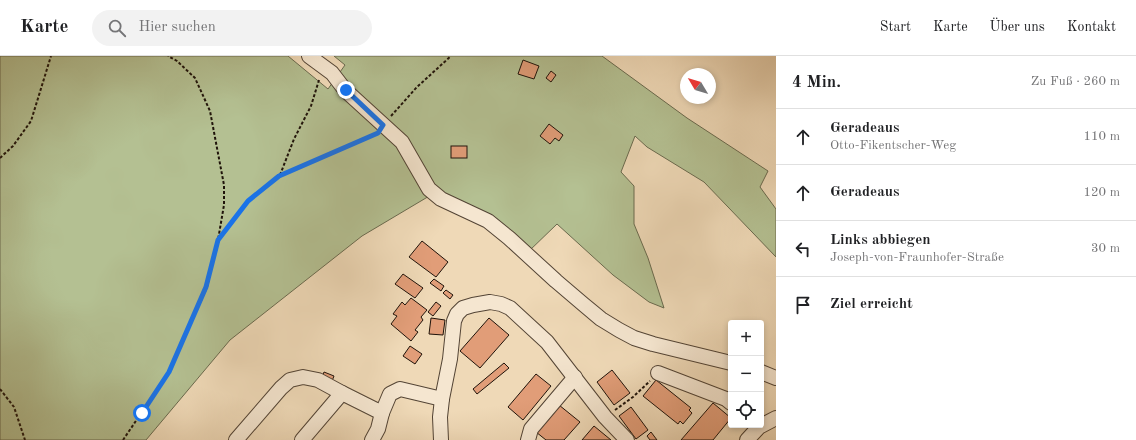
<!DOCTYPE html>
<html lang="de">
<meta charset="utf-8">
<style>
:root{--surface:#fff;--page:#f2f2f2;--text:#202124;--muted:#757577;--line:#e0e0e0}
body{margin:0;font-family:"Old Standard TT",serif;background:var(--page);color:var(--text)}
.controls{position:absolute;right:12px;bottom:12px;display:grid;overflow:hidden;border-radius:4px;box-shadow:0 2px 6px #0003}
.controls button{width:36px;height:36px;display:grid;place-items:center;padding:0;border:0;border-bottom:1px solid var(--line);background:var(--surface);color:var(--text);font:20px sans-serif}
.compass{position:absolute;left:680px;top:12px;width:36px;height:36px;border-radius:50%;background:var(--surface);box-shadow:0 2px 6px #0003;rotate:308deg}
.stop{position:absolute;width:12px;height:12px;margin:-9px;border:3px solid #1a73e8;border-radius:50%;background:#fff}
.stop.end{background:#1a73e8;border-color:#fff;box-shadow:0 1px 4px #0008}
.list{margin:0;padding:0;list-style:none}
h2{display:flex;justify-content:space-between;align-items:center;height:52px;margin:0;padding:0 16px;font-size:17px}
h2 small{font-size:13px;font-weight:400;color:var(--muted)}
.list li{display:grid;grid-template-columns:26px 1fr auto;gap:12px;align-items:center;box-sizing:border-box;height:56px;padding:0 16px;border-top:1px solid var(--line)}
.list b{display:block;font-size:15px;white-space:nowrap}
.list p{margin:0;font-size:13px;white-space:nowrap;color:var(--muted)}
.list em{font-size:13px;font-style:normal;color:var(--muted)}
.icon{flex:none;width:22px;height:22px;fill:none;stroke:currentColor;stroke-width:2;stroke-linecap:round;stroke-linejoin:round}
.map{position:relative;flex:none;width:776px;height:384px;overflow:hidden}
header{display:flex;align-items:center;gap:24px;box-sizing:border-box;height:56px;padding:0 20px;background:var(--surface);border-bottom:1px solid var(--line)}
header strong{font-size:19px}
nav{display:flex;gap:22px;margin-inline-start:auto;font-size:14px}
.search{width:280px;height:36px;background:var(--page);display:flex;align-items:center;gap:10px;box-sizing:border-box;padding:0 14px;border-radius:22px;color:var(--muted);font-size:15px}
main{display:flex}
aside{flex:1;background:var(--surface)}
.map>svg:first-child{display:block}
</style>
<header>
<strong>Karte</strong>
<div class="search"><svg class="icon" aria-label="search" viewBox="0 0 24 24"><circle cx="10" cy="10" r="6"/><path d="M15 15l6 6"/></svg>Hier suchen</div>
<nav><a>Start</a><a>Karte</a><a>Über uns</a><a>Kontakt</a></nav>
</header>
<main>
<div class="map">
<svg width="776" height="384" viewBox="0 0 776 384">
<rect width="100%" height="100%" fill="#efd9b7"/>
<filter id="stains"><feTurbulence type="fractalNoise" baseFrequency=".005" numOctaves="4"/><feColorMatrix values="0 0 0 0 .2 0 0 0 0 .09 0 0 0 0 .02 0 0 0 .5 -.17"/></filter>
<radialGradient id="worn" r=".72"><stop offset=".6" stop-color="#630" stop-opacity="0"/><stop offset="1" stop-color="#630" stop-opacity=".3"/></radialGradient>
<path fill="#b4c092" stroke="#6a6a4e" d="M 0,0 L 288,0 L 328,33 L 345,9 L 334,0 L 602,0 L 687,62 L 768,115 L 760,131 L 776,153 L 776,201 L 704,126 L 647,91 L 635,80 L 621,116 L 634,130 L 634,168 L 648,202 L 664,252 L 649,246 L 613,219 L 557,168 L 528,196 L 436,136 L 362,180 L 230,284 L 146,384 L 0,384 Z"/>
<g fill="#e19d78" stroke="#1f130a">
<path d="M 523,4 L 539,10 L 534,23 L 518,18 Z"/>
<path d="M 551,15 L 556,19 L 551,26 L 546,22 Z"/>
<path d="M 549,68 L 563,79 L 559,85 L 555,82 L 550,88 L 540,80 Z"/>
<rect x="451" y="90" width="16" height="12"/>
<path d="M 422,185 L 448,206 L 436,221 L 409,201 Z"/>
<path d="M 403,218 L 423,232 L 415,242 L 395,228 Z"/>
<path d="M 434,223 L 444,230 L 441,235 L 430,227 Z"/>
<path d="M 446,234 L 453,239 L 450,243 L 443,237 Z"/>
<path d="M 411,242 L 427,254 L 421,261 L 423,264 L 415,274 L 418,276 L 411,285 L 391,268 L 397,260 L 393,258 L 402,246 L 405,249 Z"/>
<path d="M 436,246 L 441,250 L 433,260 L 428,256 Z"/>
<path d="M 431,262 L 445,264 L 443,279 L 429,278 Z"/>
<path d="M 489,262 L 509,279 L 480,312 L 460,295 Z"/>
<path d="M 410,290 L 422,298 L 415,308 L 403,300 Z"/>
<path d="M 504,307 L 509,312 L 477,338 L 473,333 Z"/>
<path d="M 612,314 L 630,337 L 614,349 L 597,326 Z"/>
<path d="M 324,316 L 334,320 L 332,325 L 322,321 Z"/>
<path d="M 536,318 L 551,330 L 523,364 L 508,351 Z"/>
<path d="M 656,324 L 691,352 L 689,354 L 692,357 L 683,368 L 680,365 L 678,368 L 643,340 Z"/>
<path d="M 713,347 L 731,362 L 713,384 L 681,384 Z"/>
<path d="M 559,349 L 580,366 L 564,384 L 546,384 L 536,376 Z"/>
<path d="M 631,351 L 648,374 L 636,383 L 619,360 Z"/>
<path d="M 594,370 L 611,384 L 582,384 Z"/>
<path d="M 651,376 L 657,384 L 650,384 L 647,380 Z"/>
</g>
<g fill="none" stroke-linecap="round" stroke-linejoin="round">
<defs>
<g id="minor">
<path d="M 309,0 L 332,17 L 345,34 L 402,86 L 429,133 L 441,143 L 488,165 L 509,182 L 556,225 L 583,248 L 601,263 L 619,274 L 634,282 L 653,288 L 731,307"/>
<path d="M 761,316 L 776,322"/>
<path d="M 658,317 L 726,343 L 731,347"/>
<path d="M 236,384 L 281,332 L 290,324 L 303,321 L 318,324 L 342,337"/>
<path d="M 302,384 L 342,337 L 382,357 L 390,338 L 400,333 L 442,343"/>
<path d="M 372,384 L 378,373 L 382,357"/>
<path d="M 441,384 L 440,361 L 442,343 L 450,303 L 454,265 L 457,258 L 463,252 L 473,249 L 490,246 L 501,248 L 510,252 L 547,286 L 605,361 L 627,384"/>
<path d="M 528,384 L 531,373 L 575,321"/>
<path d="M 747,384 L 759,371 L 776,362"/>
</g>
</defs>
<use href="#minor" stroke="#534435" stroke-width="16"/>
<g stroke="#1f130a" stroke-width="2" stroke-dasharray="3 2" stroke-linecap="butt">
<path d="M 391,60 L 417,31 L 451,0"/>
<path d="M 0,102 L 13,90 L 31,65 L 51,0"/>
<path d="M 280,119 L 294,83 L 311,50 L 319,24"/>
<path d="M 219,184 L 248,145 L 279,120 L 375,78"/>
<path d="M 0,333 L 14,351 L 25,384"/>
<path d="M 615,354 L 633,341 L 650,325"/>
<path d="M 123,384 L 169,316 L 207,231 L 218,184 L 224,149 L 224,129 L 210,55 L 195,22 L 177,5 L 168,0"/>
</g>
<use href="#minor" stroke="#f5e6d0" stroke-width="14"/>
</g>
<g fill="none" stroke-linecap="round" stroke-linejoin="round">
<path stroke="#1a73e8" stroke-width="5" d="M 142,357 L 169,316 L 206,231 L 218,184 L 248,145 L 279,120 L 378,77 L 383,69 L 346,34"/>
</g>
<rect width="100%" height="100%" filter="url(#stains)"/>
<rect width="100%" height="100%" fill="url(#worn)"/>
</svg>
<div class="controls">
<button>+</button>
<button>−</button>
<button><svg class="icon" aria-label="locate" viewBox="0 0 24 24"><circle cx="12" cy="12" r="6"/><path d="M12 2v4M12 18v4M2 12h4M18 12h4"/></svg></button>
</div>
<svg class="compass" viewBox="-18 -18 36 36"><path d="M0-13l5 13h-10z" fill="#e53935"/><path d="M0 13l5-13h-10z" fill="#757577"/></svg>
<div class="stop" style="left:142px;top:357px"></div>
<div class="stop end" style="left:346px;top:34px"></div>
</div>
<aside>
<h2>4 Min.<small>Zu Fuß · 260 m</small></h2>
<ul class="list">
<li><svg class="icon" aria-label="ahead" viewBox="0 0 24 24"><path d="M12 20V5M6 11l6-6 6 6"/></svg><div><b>Geradeaus</b><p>Otto-Fikentscher-Weg</p></div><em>110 m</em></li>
<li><svg class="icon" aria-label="ahead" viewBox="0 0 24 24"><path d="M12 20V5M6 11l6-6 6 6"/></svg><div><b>Geradeaus</b></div><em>120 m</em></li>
<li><svg class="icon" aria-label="left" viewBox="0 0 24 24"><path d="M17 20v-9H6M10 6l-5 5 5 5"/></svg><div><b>Links abbiegen</b><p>Joseph-von-Fraunhofer-Straße</p></div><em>30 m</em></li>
<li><svg class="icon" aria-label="arrive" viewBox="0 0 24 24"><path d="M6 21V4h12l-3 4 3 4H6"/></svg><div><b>Ziel erreicht</b></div></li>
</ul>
</aside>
</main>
